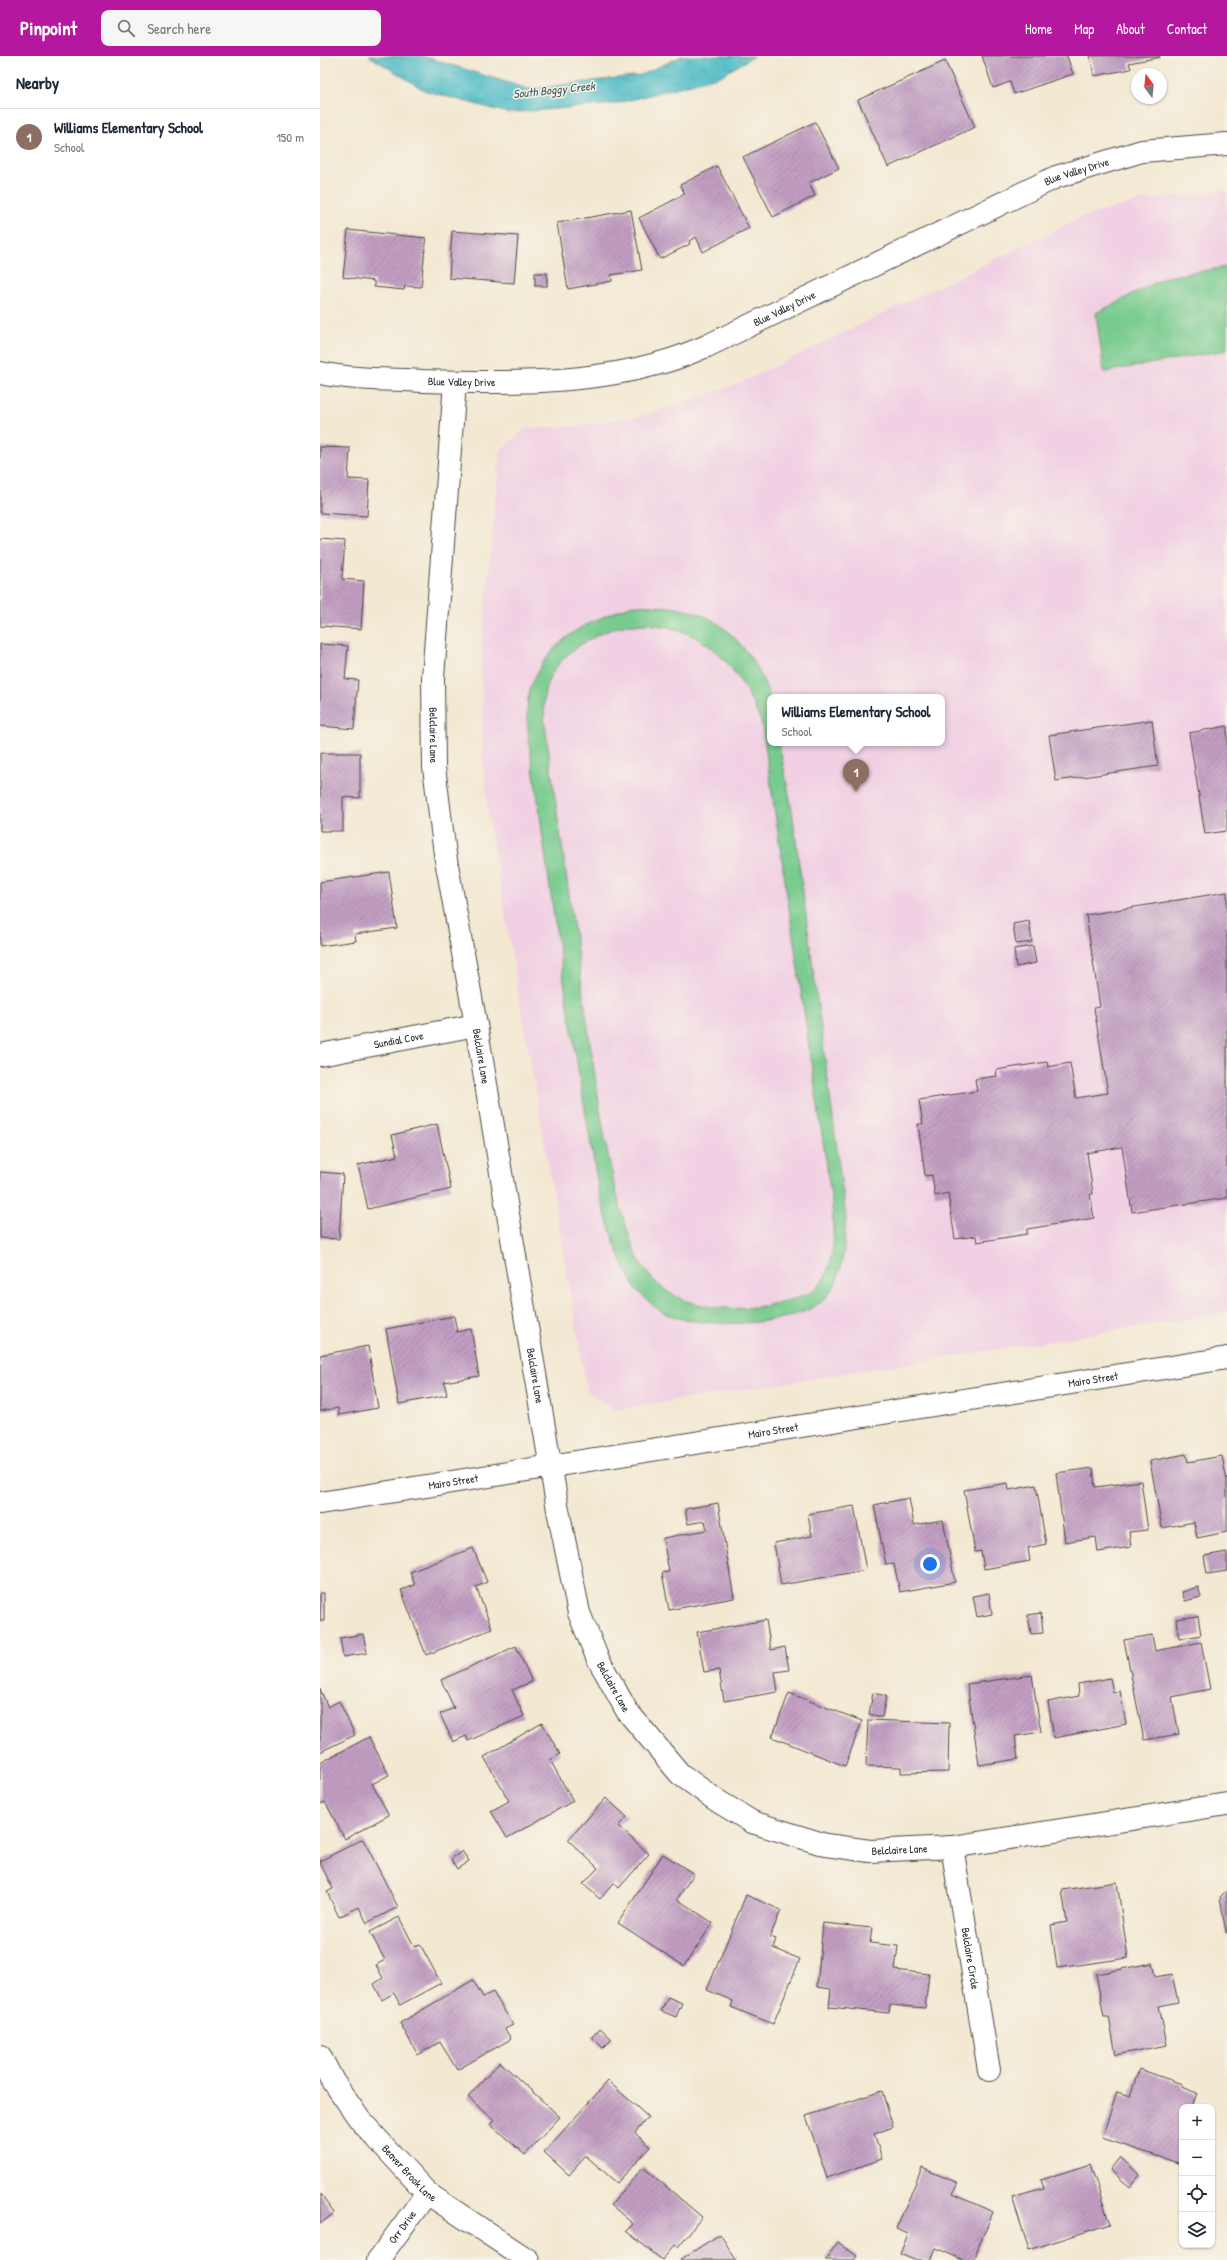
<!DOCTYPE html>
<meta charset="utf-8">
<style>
:root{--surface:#fff;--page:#f6f6f7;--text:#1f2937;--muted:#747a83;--line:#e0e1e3;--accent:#b5179e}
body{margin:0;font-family:"Patrick Hand",sans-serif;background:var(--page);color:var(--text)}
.controls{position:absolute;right:12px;bottom:12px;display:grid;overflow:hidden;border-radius:8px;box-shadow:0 1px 3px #0004}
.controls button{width:36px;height:36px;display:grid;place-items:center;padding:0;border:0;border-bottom:1px solid var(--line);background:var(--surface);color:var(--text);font:20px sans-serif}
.compass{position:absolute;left:811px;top:12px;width:36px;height:36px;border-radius:50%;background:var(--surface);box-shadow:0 1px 3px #0004;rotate:345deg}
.you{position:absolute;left:610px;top:1508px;width:14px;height:14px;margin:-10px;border:3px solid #fff;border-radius:50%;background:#1a73e8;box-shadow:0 0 0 6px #1a73e833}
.badge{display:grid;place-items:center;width:26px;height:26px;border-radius:50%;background:var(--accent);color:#fff;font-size:13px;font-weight:700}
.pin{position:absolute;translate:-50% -33px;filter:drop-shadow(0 1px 2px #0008)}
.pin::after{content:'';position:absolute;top:21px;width:14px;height:12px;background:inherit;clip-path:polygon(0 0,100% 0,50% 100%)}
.popup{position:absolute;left:447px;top:638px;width:178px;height:52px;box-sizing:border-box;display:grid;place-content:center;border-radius:8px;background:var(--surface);filter:drop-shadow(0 1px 3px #0005);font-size:13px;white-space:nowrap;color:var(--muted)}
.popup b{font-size:15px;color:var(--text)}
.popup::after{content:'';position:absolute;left:50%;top:100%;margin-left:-8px;border:8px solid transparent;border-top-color:var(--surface)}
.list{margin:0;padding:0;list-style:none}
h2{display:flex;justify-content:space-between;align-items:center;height:52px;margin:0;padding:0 16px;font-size:17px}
h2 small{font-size:13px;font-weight:400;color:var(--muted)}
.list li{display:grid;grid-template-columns:26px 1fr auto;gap:12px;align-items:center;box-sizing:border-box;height:56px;padding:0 16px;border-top:1px solid var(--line)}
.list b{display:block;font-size:15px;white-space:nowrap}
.list p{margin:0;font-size:13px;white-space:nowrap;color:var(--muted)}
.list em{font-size:13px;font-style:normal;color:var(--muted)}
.icon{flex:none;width:22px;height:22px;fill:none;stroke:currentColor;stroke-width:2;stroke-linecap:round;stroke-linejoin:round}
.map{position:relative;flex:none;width:907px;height:2204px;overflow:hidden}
header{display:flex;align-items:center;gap:24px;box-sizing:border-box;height:56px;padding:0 20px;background:var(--accent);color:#fff}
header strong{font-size:19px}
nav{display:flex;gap:22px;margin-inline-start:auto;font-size:14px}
.search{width:280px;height:36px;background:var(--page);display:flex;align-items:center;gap:10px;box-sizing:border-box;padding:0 14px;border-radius:8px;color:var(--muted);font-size:15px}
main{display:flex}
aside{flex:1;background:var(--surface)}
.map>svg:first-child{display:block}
</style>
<header>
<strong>Pinpoint</strong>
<div class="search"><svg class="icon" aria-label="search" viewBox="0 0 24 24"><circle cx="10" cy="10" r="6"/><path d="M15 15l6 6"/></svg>Search here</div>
<nav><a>Home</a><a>Map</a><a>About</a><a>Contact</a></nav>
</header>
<main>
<aside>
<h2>Nearby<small></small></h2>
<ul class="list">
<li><span class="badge" style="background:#8d6e63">1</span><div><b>Williams Elementary School</b><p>School</p></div><em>150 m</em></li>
</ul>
</aside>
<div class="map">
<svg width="907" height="2204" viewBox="0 0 907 2204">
<defs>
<pattern id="water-ripples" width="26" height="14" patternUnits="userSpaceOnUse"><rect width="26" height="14" fill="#4ebcc6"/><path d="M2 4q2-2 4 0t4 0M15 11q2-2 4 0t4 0" fill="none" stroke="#4199a1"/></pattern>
<pattern id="building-hatch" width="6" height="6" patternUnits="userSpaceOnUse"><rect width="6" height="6" fill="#c29ec3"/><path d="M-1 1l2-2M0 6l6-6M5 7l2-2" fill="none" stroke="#9e819f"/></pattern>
</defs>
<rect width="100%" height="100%" fill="#f7f3e8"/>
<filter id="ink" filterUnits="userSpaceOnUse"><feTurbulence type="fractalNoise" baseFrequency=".025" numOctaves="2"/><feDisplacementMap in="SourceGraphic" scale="8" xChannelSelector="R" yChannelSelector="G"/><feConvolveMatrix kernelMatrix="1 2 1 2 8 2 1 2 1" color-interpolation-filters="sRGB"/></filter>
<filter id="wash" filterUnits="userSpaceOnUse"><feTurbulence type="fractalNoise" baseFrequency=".012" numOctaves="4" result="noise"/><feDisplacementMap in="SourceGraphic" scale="16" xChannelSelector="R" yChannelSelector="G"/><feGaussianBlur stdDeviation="0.9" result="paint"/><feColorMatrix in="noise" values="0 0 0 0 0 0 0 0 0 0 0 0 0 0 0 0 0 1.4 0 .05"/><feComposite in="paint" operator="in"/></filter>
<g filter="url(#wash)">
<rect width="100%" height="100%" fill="#f3e8d2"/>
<path fill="#f1d0e3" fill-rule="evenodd" d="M 907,135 L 907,1257 L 293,1354 L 267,1334 L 169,766 L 163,706 L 161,599 L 180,395 L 205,373 L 257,370 L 327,359 L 420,327 L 760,162 L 821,144 ZM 450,641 L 622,641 L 622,687 L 450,687 Z"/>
<g fill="#78cb8e" stroke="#527b5c" fill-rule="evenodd">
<path d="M 907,211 L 907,294 L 784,316 L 776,257 L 846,221 Z"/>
<path d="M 313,549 C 336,550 360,550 382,559 C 412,570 444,613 450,644 C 452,658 450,674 450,687 L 459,687 L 472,754 L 526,1161 C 524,1188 525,1227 501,1246 C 471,1271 377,1274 342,1256 C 334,1251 321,1239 315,1232 C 312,1227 309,1221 307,1216 C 294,1190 287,1164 279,1136 C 256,1003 234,870 217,737 C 213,709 201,656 211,630 C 230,581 267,566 313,549 ZM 325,568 C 389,571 420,614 442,668 L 512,1147 C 513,1173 518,1215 494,1234 C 486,1241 471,1243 461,1246 C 407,1260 337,1254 314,1193 C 288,1125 280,1051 269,979 C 256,888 243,797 230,706 C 228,686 223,665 224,645 C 225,606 265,582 298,571 C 306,569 316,569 325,568 Z"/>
</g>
<path fill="url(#water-ripples)" stroke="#3c7478" d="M 49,0 L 103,0 L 208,33 L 321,19 L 362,0 L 434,0 L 401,20 L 295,48 L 188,57 L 106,35 Z"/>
<g id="blocks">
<g fill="url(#building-hatch)">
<path d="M 662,0 L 747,0 L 753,18 L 694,38 L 690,26 L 673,32 Z"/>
<path d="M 770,0 L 840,0 L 840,1 L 809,7 L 811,13 L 774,20 Z"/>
<path d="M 625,5 L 655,71 L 568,111 L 538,44 Z"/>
<path d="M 495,66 L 519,112 L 489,127 L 495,140 L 453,161 L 423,101 Z"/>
<path d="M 397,110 L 429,172 L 383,196 L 376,181 L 369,185 L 370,188 L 340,203 L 319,162 L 365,138 L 360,129 Z"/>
<path d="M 311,154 L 322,214 L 291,219 L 292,225 L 248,233 L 237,167 Z"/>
<path d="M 28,174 L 106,182 L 101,231 L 85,230 L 84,234 L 54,231 L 54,225 L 23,221 Z"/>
<path d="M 132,175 L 198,180 L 194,227 L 129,222 Z"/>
<rect x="215" y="217" width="12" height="13"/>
<path d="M 0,391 L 30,392 L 28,423 L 49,424 L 47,460 L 0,457 Z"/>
<path d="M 0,483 L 25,485 L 22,523 L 44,525 L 41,573 L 0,570 Z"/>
<path d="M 0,588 L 28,590 L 25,623 L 38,624 L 34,673 L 0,670 Z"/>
<path d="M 832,664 L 838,710 L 736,725 L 729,679 Z"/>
<path d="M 907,670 L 907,775 L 885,778 L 869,677 Z"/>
<path d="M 0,697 L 40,697 L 40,742 L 23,741 L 23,775 L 0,775 Z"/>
<path d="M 69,816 L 77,872 L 35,878 L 36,885 L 0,890 L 0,826 Z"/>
<path d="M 907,836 L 907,1142 L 812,1156 L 802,1091 L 767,1097 L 773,1138 L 770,1138 L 774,1162 L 707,1173 L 707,1178 L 657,1186 L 656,1180 L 635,1183 L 628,1137 L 615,1140 L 612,1119 L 605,1120 L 598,1068 L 603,1068 L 599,1044 L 657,1035 L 655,1023 L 677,1020 L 676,1014 L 727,1006 L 728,1011 L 750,1007 L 756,1042 L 788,1037 L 774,952 L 780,951 L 766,859 Z"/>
<path d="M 709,865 L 712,886 L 696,888 L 693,868 Z"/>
<path d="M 713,890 L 716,907 L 696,911 L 694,893 Z"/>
<path d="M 117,1068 L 131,1133 L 48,1153 L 38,1109 L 77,1100 L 72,1079 Z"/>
<path d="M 0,1116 L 23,1118 L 19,1183 L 0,1182 Z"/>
<path d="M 134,1260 L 137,1276 L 151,1273 L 159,1320 L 124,1326 L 127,1339 L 79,1348 L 66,1273 Z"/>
<path d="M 48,1290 L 58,1352 L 19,1359 L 18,1352 L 0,1355 L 0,1299 Z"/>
<path d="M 866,1398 L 868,1406 L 902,1400 L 907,1425 L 907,1476 L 877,1482 L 874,1466 L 842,1472 L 830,1405 Z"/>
<path d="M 773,1412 L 775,1431 L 821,1425 L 828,1474 L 809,1476 L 811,1491 L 778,1496 L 776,1481 L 745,1486 L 736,1417 Z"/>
<path d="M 688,1427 L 689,1434 L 716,1429 L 726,1488 L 708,1492 L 710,1505 L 664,1513 L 661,1495 L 655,1496 L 644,1434 Z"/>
<path d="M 589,1442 L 594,1469 L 623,1464 L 635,1526 L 580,1536 L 574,1508 L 566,1509 L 554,1449 Z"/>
<path d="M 398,1447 L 414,1542 L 349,1554 L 342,1517 L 349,1516 L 343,1482 L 387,1474 L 385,1465 L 368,1468 L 365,1453 Z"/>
<path d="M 534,1450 L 546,1514 L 461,1529 L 454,1487 L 492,1480 L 488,1458 Z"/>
<path d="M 153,1492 L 167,1526 L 156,1531 L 172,1573 L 106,1599 L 81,1534 L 95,1529 L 90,1516 Z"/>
<path d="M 907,1496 L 907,1515 L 887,1518 L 884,1500 Z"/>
<path d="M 878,1531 L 881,1541 L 865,1545 L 862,1536 Z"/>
<rect x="0" y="1537" width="4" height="28"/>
<path d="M 669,1537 L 672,1558 L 657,1561 L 653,1540 Z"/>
<path d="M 721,1557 L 723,1577 L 711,1578 L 708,1559 Z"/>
<path d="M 878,1560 L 881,1579 L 859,1583 L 856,1563 Z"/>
<path d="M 446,1564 L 451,1594 L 465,1591 L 469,1614 L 455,1616 L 458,1636 L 404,1645 L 399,1614 L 384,1616 L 377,1576 Z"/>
<path d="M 43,1578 L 47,1597 L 23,1601 L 20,1582 Z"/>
<path d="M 832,1579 L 835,1595 L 881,1586 L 890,1633 L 852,1641 L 859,1678 L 824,1684 L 804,1584 Z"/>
<path d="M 196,1590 L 212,1626 L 192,1634 L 204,1660 L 148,1685 L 146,1680 L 133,1686 L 120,1658 L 134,1652 L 121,1624 Z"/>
<path d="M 712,1619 L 721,1676 L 695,1680 L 698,1703 L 659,1709 L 647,1628 Z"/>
<path d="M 790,1622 L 793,1636 L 800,1635 L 806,1668 L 734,1682 L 728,1646 L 759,1640 L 758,1628 Z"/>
<path d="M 0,1633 L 8,1651 L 19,1645 L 35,1679 L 0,1696 Z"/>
<path d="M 469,1637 L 542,1665 L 525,1710 L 452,1681 Z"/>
<path d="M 553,1637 L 566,1640 L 562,1661 L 549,1658 Z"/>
<path d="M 548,1664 L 629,1667 L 628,1716 L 581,1717 L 581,1711 L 546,1710 Z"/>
<path d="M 222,1667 L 240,1698 L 230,1704 L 253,1745 L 187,1782 L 171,1755 L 189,1745 L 164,1701 Z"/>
<path d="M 49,1681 L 69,1719 L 52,1728 L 69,1759 L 25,1783 L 5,1746 L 0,1748 L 0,1707 Z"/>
<path d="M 286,1742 L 307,1761 L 298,1770 L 329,1798 L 299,1832 L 294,1827 L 280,1843 L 263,1828 L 278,1812 L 248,1784 Z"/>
<path d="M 43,1783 L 78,1851 L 47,1867 L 39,1851 L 19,1861 L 7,1836 L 13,1833 L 0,1807 L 0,1805 Z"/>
<path d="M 142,1795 L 149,1805 L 137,1813 L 131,1803 Z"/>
<path d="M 343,1798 L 374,1818 L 357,1843 L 393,1867 L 364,1910 L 298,1867 Z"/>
<path d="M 797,1826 L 808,1902 L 737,1912 L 731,1869 L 747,1866 L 742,1834 Z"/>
<path d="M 907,1834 L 907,1877 L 906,1877 L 900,1841 Z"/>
<path d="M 426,1839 L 461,1854 L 450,1881 L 456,1883 L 453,1892 L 480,1903 L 453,1968 L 411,1951 L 413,1945 L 387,1934 Z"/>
<path d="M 79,1861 L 94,1890 L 100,1888 L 121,1927 L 80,1949 L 74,1937 L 62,1944 L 54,1928 L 63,1922 L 56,1909 L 65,1904 L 50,1876 Z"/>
<path d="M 503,1867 L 552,1872 L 550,1887 L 578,1890 L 575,1914 L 609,1918 L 605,1952 L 570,1949 L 569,1957 L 509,1951 L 511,1933 L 497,1931 Z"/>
<path d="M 832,1907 L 835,1921 L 852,1918 L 858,1946 L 839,1950 L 847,1989 L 796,1999 L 789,1961 L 784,1961 L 776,1918 Z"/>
<path d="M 153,1924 L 163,1941 L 173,1936 L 193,1969 L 185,1973 L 191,1983 L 137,2014 L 120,1986 L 98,1999 L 80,1967 Z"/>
<path d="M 348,1941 L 362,1947 L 356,1961 L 341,1955 Z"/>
<path d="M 280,1972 L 292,1983 L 283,1992 L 272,1981 Z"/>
<path d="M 180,2006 L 240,2061 L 205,2099 L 170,2068 L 174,2064 L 148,2041 Z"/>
<path d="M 819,2013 L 862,2028 L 861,2031 L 877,2037 L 872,2051 L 862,2051 L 861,2108 L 782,2082 L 797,2036 L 810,2040 Z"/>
<path d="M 288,2025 L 328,2061 L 315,2077 L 330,2091 L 297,2127 L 266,2100 L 249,2119 L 224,2096 Z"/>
<path d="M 562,2035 L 573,2071 L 554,2078 L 562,2103 L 507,2122 L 486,2060 Z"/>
<path d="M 800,2101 L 820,2119 L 810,2131 L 790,2114 Z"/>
<path d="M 770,2108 L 790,2168 L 709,2194 L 692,2141 L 723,2132 L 720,2124 Z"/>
<path d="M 323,2111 L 382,2161 L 358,2191 L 355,2189 L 342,2204 L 306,2175 L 313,2168 L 291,2149 Z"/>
<path d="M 602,2112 L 638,2127 L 633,2138 L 673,2156 L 653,2204 L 643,2204 L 616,2192 L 611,2204 L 594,2204 L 580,2198 L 588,2178 L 576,2173 Z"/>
<path d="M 0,2138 L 14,2157 L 0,2168 Z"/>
<path d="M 400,2178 L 416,2204 L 360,2204 Z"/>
<path d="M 518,2186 L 537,2200 L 534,2204 L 505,2204 Z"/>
</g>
</g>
</g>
<g filter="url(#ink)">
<use href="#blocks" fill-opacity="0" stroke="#494744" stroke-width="1"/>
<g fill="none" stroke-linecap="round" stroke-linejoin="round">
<defs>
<g id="minor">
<path id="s1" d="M 0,317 C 34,324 68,323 103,325 C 184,327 268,329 347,305 C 361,301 374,295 387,290 L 736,121 L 822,95 L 907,88"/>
<path id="s2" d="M 135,326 L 113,622 L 114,711 L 125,798 L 156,969 L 238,1454 L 259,1557 L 277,1601 L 307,1655 L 360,1718 L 396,1744 L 432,1766 L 506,1789 L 550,1795 L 632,1791 L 907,1748"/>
<path id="s3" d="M 0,999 L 156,969"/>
<path id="s4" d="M 632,1791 L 669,2014"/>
<path id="s5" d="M 0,2000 L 13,2025 L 40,2064 L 107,2137 L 208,2204"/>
<path id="s6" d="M 58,2204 L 107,2137"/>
</g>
<g id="tertiary">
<path id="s7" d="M 0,1447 L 907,1302"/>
</g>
</defs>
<use href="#minor" stroke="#494744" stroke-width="24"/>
<use href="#tertiary" stroke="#494744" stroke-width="24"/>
<use href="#minor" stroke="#fff" stroke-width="22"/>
<use href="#tertiary" stroke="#fff" stroke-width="22"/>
</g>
</g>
<g text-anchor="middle" stroke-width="3" stroke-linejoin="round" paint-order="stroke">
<g font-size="11" fill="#2b2b2b" stroke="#f7f3e8">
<text dy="4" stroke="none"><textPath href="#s1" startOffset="801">Blue Valley Drive</textPath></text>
<text dy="4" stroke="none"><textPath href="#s1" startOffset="478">Blue Valley Drive</textPath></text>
<text dy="4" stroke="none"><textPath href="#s1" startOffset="142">Blue Valley Drive</textPath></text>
<text dy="4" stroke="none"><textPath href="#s2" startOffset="354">Belclaire Lane</textPath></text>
<text dy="4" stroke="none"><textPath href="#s3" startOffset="80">Sundial Cove</textPath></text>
<text dy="4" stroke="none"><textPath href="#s2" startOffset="679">Belclaire Lane</textPath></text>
<text dy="4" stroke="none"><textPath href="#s2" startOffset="1003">Belclaire Lane</textPath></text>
<text dy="4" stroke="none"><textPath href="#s7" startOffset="783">Mairo Street</textPath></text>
<text dy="4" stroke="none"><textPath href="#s7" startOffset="459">Mairo Street</textPath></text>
<text dy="4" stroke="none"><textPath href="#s7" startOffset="135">Mairo Street</textPath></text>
<text dy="4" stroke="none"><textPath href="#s2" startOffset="1326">Belclaire Lane</textPath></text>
<text dy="4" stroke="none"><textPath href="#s2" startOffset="1674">Belclaire Lane</textPath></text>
<text dy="4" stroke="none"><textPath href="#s4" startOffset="113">Belclaire Circle</textPath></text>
<text dy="4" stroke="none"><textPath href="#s5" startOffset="148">Beaver Brook Lane</textPath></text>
<text dy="4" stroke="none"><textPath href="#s6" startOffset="41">Orr Drive</textPath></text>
</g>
<g font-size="12" font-style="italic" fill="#36565a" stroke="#f7f3e8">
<text transform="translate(234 34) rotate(-6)" y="4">South Boggy Creek</text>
</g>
</g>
</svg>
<div class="controls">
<button>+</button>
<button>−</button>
<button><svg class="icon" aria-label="locate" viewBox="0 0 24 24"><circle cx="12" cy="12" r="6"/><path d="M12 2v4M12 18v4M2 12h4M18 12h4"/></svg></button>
<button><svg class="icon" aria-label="layers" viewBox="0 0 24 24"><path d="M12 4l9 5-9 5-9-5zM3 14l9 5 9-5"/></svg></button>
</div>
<svg class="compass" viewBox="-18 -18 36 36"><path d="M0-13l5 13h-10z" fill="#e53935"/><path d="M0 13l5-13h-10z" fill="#747a83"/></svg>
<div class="you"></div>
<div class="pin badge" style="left:536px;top:736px;background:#8d6e63">1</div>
<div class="popup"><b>Williams Elementary School</b>School</div>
</div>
</main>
